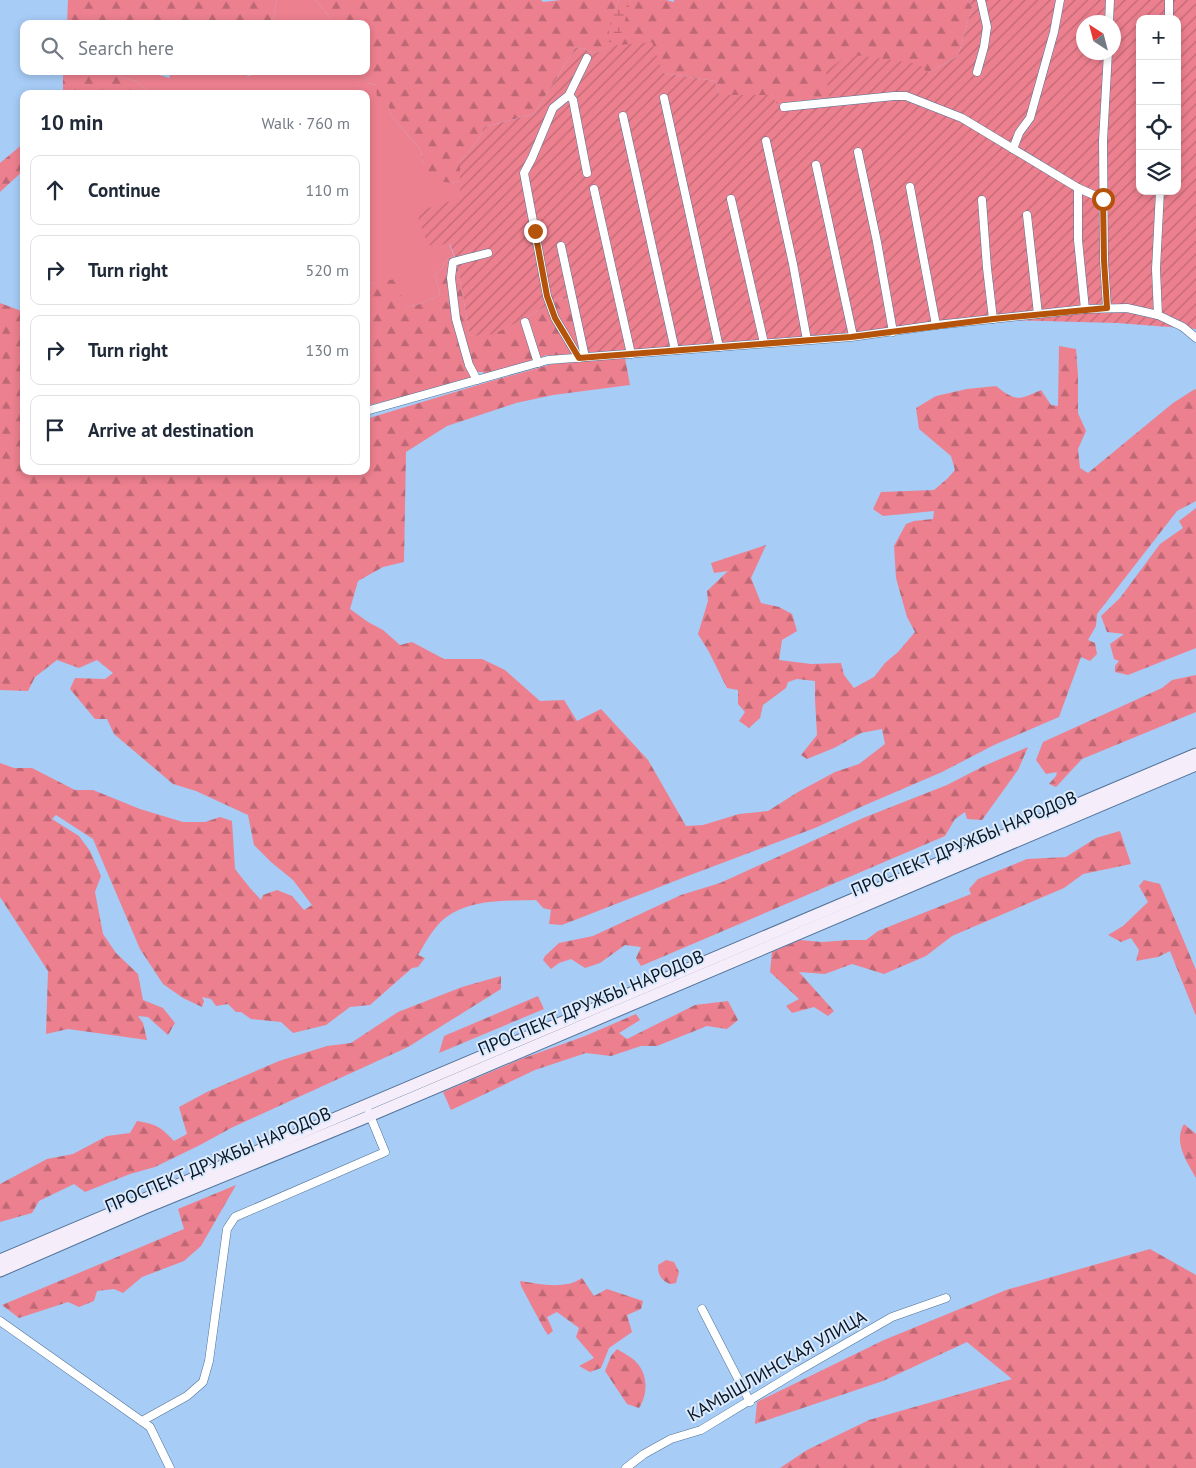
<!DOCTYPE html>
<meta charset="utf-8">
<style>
:root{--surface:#fff;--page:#f2f2f3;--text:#1f2937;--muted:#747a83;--line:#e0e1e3}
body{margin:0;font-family:"PT Sans",sans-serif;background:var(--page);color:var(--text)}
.controls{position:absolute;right:15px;top:15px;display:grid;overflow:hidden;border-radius:10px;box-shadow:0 2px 8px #0003}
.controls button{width:45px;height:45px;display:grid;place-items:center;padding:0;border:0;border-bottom:1px solid var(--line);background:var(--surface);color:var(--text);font:25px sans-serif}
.compass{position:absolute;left:1076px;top:15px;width:45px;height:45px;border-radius:50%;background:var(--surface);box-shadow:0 2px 8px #0003;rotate:324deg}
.stop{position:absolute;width:15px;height:15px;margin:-11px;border:4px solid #b45309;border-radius:50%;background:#fff}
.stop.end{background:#b45309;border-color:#fff;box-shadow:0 1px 5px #0008}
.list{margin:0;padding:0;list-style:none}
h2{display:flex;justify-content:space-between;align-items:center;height:65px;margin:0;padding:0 20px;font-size:21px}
h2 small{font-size:16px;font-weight:400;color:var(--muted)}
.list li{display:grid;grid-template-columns:32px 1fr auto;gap:15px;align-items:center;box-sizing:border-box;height:70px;margin:0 10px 10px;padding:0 10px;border:1px solid var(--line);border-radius:10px}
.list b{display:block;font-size:19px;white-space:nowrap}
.list em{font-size:16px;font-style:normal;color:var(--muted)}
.icon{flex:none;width:28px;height:28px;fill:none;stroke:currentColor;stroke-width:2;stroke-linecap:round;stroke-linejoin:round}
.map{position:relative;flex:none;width:1196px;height:1468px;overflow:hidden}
.search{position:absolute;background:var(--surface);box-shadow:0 2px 8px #0003;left:20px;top:20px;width:350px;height:55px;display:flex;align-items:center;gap:12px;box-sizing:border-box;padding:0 18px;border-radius:10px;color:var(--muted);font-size:19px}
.panel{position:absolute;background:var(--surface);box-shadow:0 2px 8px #0003;left:20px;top:90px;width:350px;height:385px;border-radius:10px}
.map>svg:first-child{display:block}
</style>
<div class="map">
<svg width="1196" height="1468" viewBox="0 0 1196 1468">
<defs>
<pattern id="forest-firs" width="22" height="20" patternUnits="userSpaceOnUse" patternTransform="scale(1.25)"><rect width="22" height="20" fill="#ed808f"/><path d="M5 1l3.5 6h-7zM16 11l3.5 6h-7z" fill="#be6875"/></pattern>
<pattern id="wetland-marsh" width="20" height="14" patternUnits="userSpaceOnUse" patternTransform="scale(1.25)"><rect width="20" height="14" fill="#ed808f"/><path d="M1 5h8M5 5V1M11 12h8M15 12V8" fill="none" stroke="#be6875"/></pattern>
<pattern id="garden-furrows" width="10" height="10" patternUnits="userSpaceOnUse" patternTransform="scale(1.25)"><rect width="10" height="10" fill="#ed808f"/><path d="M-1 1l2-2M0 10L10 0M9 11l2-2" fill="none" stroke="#be6875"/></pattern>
</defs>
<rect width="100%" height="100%" fill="#a7ccf6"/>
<g fill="#ed808f">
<path d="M 277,0 L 315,0 L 328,15 L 333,24 L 265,24 L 273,19 Z"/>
<path d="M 121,71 L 146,71 L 169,78 L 172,71 L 229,71 L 250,76 L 251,71 L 361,71 L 368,83 L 376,85 L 388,101 L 391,116 L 421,150 L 423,164 L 451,183 L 460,181 L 460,198 L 449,243 L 454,256 L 446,260 L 441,270 L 435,275 L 440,295 L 420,304 L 406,307 L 375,282 L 366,286 L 366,94 L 153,94 L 135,81 L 117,76 Z"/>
</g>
<g fill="url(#forest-firs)">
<path d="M 68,0 L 277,0 L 273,19 L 265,24 L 197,24 L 192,23 L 190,24 L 67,24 Z"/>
<path d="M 315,0 L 541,0 L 543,2 L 561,0 L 619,0 L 614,13 L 626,11 L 631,0 L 666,0 L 674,2 L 674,0 L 967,0 L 972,7 L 958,56 L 928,73 L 829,97 L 777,105 L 771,95 L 720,95 L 715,81 L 663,73 L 610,46 L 596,53 L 576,47 L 534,114 L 484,127 L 478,140 L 460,162 L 460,181 L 451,183 L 434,180 L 423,164 L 421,150 L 391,116 L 388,102 L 377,98 L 376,85 L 368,83 L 361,71 L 366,71 L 366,24 L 333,24 L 328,15 Z"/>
<path d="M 63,71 L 121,71 L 117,76 L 135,81 L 153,94 L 130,94 L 130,92 L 118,94 L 63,94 Z"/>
<path d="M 24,143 L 24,170 L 0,192 L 0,163 Z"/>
<path d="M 454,256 L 457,263 L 470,336 L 526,318 L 559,298 L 574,301 L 585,354 L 554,357 L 546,355 L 533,361 L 485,375 L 483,372 L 476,372 L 472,378 L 460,380 L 438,388 L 366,406 L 366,286 L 375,282 L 396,279 L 406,307 L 420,304 L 440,295 L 435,275 L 441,270 L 446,260 Z"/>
<path d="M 0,303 L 24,312 L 24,471 L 366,471 L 366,419 L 488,382 L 552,364 L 625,358 L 630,385 L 553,395 L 516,403 L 447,426 L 406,452 L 404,562 L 383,567 L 358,581 L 350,609 L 368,622 L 383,630 L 400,645 L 412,642 L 444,659 L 482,659 L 505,670 L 540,701 L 564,700 L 577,721 L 601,709 L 648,760 L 686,826 L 703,825 L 739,814 L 768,811 L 798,792 L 835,772 L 859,764 L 885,744 L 882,729 L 861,733 L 834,748 L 807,759 L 801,755 L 817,735 L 815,699 L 815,681 L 797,679 L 788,682 L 786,688 L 763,705 L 760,718 L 749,728 L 739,721 L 745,712 L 738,704 L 738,690 L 727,688 L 709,652 L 698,634 L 708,601 L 707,591 L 728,571 L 714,573 L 711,563 L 766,545 L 751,578 L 761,603 L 779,607 L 792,614 L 797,631 L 782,640 L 779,660 L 811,664 L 841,663 L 844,675 L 854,688 L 874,677 L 885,663 L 898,652 L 915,632 L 907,617 L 896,578 L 894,546 L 906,524 L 914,521 L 933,519 L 934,511 L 883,516 L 873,509 L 881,492 L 934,490 L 947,479 L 955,470 L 951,456 L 919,429 L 916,408 L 936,396 L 967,389 L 996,386 C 1016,402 1019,400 1041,390 L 1051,405 L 1058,406 L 1059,346 L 1076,349 L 1078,375 L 1078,413 L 1086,431 L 1078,449 L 1080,468 L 1088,473 L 1173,403 L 1195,389 L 1196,390 L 1196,501 L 1177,511 L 1097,614 L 1096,626 L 1088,640 L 1095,643 L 1097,654 L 1090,661 L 1081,657 L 1059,717 L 994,745 L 942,772 L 863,806 L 815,828 L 685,877 L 562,925 L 549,924 L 551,910 L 543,908 L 536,900 C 503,901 461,898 437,926 C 430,934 424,945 418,955 L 425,958 L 418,967 L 412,968 L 370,1005 L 350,1007 L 326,1025 L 293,1033 L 281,1022 L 251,1019 L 241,1012 L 236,1012 L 228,1004 L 216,1006 L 211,999 L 202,997 L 204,1001 L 202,1007 L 183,998 L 163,984 L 140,949 L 93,839 L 56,815 L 52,819 L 79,836 L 90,851 L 101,876 L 95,892 L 103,934 L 116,953 L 138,974 L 143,1000 L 163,1008 L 175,1023 L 168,1035 L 148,1017 L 138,1016 L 143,1023 L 147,1040 L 68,1029 L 46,1034 L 48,971 L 0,897 L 0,763 L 14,768 L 32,768 L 75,790 L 93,790 L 140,809 L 183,822 L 205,822 L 220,817 L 232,821 L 235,869 L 250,888 L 261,900 L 263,895 L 277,890 L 292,896 L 304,910 L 312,905 L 293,880 L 271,862 L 254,845 L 248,815 L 196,791 L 173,784 L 114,734 L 107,719 L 95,719 L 70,689 L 75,678 L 105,679 L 113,673 L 97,660 L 79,668 L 57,660 L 35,677 L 28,691 L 0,690 Z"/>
<path d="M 1196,508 L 1196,648 L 1128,675 L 1115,672 L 1115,666 L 1119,661 L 1114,659 L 1110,644 L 1124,634 L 1107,632 L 1101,616 L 1120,598 L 1160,544 L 1183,528 L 1179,521 Z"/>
<path d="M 1196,675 L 1196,712 L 1082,759 L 1056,787 L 1049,784 L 1056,776 L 1057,772 L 1046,774 L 1036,760 L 1043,742 L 1162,688 L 1172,680 Z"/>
<path d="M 1028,747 L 1018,770 L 982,820 L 967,819 L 965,812 L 955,819 L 945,836 L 641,966 L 636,958 L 641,947 L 625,945 L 600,963 L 585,968 L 571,959 L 559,963 L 551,969 L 543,960 L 545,956 L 559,943 L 593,936 L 681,895 L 720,883 L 863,818 L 947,785 L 984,766 Z"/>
<path d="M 1120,831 L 1131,864 L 1083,874 L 1064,888 L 952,936 L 926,956 L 884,974 L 852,964 L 825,974 L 799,972 L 834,1011 L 828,1016 L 814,1007 L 792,1013 L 786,1006 L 799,999 L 770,972 L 772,952 L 800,940 L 822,942 L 849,940 L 866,940 L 878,931 L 971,894 L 969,889 L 978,879 L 1027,859 L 1066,857 L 1096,838 Z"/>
<path d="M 1144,880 L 1160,884 L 1196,970 L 1196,1016 L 1170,951 L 1158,957 L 1136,961 L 1139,950 L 1131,938 L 1121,942 L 1108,935 L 1123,926 L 1148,902 L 1139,886 Z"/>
<path d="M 501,976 L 501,989 L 408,1047 L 233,1127 L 200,1145 L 155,1167 L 130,1174 L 85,1192 L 74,1184 L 39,1201 L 32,1213 L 0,1222 L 0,1184 L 47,1159 L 73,1154 L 107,1136 L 130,1133 L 137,1121 C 156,1124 161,1127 174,1141 L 187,1134 L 179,1107 L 207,1092 L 279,1061 L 327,1046 L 351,1043 L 398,1012 L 462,987 Z"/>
<path d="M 538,996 L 544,1009 L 439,1053 L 444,1036 Z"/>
<path d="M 728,1001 L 738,1020 L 727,1029 L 707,1026 L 657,1046 L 641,1046 L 611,1056 L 586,1053 L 535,1070 L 451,1110 L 443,1092 L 521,1059 L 585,1036 L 636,1014 L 640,1020 L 619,1033 L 627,1039 L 695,1005 Z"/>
<path d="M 1184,1124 L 1196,1134 L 1196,1178 C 1187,1162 1173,1142 1184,1124 Z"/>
<path d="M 236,1185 L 201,1246 L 184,1261 L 142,1277 L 123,1293 L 114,1289 L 97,1291 L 94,1301 L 79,1307 L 68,1302 L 19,1318 L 2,1305 L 184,1229 L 178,1209 Z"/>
<path d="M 1150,1249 L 1196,1275 L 1196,1468 L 780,1468 L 807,1450 L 869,1420 L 1012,1379 L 967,1342 L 883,1381 L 755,1424 L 757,1402 L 884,1340 L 1006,1290 Z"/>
<path d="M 666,1260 L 674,1262 L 679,1272 L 676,1283 L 670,1284 C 661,1280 658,1275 658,1265 Z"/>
<path d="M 582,1278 L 594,1296 L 607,1289 L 643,1301 L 641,1309 L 627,1315 L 632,1332 L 609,1348 L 601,1368 L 590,1372 L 579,1366 L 594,1358 L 576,1337 L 579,1328 L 557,1312 L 547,1317 L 553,1331 L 548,1335 L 544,1329 L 521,1286 L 520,1281 C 540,1284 564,1290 582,1278 Z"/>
<path d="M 617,1349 C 623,1353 632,1357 637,1363 C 648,1375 648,1395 639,1408 L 627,1404 L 605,1371 L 611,1356 Z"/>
</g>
<path fill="url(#wetland-marsh)" d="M 619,0 L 631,0 L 621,34 L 609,46 L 609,26 Z"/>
<path fill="url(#garden-furrows)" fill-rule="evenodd" d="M 967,0 L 1196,0 L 1196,329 L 1117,323 L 1009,320 L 585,354 L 574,301 L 559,298 L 526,318 L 494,334 L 470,336 L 457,263 L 450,244 L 428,245 L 416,212 L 460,198 L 460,162 L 478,140 L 484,127 L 534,114 L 576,47 L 596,53 L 609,46 L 652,42 L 663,73 L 715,81 L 720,95 L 771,95 L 778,105 L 829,97 L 826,71 L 849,54 L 919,64 L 928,73 L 958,56 L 972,7 ZM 1140,19 L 1177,19 L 1177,191 L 1140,191 ZM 1084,22 L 1114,22 L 1114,52 L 1084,52 Z"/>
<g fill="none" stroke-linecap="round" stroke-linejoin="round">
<defs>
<g id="street">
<path d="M 1169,19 L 1169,0"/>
<path d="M 1109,22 L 1110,0"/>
<path d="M 977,72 L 984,47 L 987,27 L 981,0"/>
<path d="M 569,95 L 573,100 L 587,173"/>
<path d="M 664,98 L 719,347"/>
<path d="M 784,107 L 894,96 L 906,96 L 962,118 L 1078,188 L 1103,199"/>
<path d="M 623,116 L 675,350"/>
<path d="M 766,141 L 793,264 L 807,340"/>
<path d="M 1013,149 L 1019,133 L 1030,118 L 1054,32 L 1060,0"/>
<path d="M 858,152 L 877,242 L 893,332"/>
<path d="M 816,165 L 853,336"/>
<path d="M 910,187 L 936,325"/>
<path d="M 1078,188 L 1078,240 L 1085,309"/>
<path d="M 594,189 L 631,354"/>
<path d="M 731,199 L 764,343"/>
<path d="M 982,200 L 987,268 L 993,319"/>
<path d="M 1027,215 L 1038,314"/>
<path d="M 561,246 L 585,357"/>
<path d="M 1107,308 L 1104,260 L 1103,141 L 1108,52"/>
<path d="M 1158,315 L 1156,269 L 1160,191"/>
<path d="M 525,322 L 538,363"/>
<path d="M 579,358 L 555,318 L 547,296 L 524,173 L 532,158 L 553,108 L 569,95 L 587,58"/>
<path d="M 477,380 L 469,365 L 456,319 L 451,278 L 453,262 L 488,253"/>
<path d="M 366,411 L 548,360 L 851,337 L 936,325 L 1085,309 L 1127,308 L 1158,315 L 1183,327 L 1196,338"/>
<path d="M 702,1309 L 750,1402"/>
<path d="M 0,1321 L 150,1427 L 170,1468"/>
<path d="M 142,1421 L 187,1396 L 203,1382 L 209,1361 L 227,1229 L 235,1217 L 385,1152 L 369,1113"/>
<path d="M 626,1468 L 644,1454 L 671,1439 L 701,1430 L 798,1371 L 892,1317 L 946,1298"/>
</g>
<g id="secondary">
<path d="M 0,1260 L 1196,754"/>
<path d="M 0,1271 L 145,1208 L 360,1120 L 1196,765"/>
</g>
</defs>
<use href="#street" stroke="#507297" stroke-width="9"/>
<use href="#secondary" stroke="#507297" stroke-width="13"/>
<use href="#street" stroke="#fff" stroke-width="8"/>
<use href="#secondary" stroke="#f6edfb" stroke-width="11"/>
</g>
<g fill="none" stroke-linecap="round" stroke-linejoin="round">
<path stroke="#b45309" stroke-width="6" d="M 535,231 L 547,296 L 555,318 L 579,358 L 851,337 L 993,319 L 1107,308 L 1104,260 L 1103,199"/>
</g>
<g text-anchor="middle" stroke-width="4" stroke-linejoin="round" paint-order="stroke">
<g font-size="18" fill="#091625" stroke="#dbeafc">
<text transform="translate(964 844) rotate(-23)" y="6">ПРОСПЕКТ ДРУЖБЫ НАРОДОВ</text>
<text transform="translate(591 1003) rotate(-23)" y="6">ПРОСПЕКТ ДРУЖБЫ НАРОДОВ</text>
<text transform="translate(218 1160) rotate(-23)" y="6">ПРОСПЕКТ ДРУЖБЫ НАРОДОВ</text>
<text transform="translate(777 1366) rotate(-30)" y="6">КАМЫШЛИНСКАЯ УЛИЦА</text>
</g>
</g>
</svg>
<div class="controls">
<button>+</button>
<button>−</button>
<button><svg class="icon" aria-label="locate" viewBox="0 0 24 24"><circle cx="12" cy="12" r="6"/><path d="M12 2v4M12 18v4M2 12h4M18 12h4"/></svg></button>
<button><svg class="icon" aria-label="layers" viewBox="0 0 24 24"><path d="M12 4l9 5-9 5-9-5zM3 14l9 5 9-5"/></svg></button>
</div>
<svg class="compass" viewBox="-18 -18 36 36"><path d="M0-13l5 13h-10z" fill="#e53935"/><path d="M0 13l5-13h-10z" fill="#747a83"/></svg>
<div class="stop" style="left:1103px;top:199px"></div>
<div class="stop end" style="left:535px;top:231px"></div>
<div class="search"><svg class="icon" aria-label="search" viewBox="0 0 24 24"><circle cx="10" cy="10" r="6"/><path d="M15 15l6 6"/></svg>Search here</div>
<section class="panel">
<h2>10 min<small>Walk · 760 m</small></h2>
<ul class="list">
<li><svg class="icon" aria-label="ahead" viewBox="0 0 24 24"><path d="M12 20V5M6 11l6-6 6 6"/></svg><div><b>Continue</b></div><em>110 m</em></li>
<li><svg class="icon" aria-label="right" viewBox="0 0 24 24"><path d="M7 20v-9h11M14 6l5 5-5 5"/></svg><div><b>Turn right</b></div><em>520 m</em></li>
<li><svg class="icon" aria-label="right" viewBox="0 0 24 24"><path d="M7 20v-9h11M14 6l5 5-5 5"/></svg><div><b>Turn right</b></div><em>130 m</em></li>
<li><svg class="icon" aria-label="arrive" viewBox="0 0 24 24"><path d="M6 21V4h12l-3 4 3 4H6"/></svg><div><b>Arrive at destination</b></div></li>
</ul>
</section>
</div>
